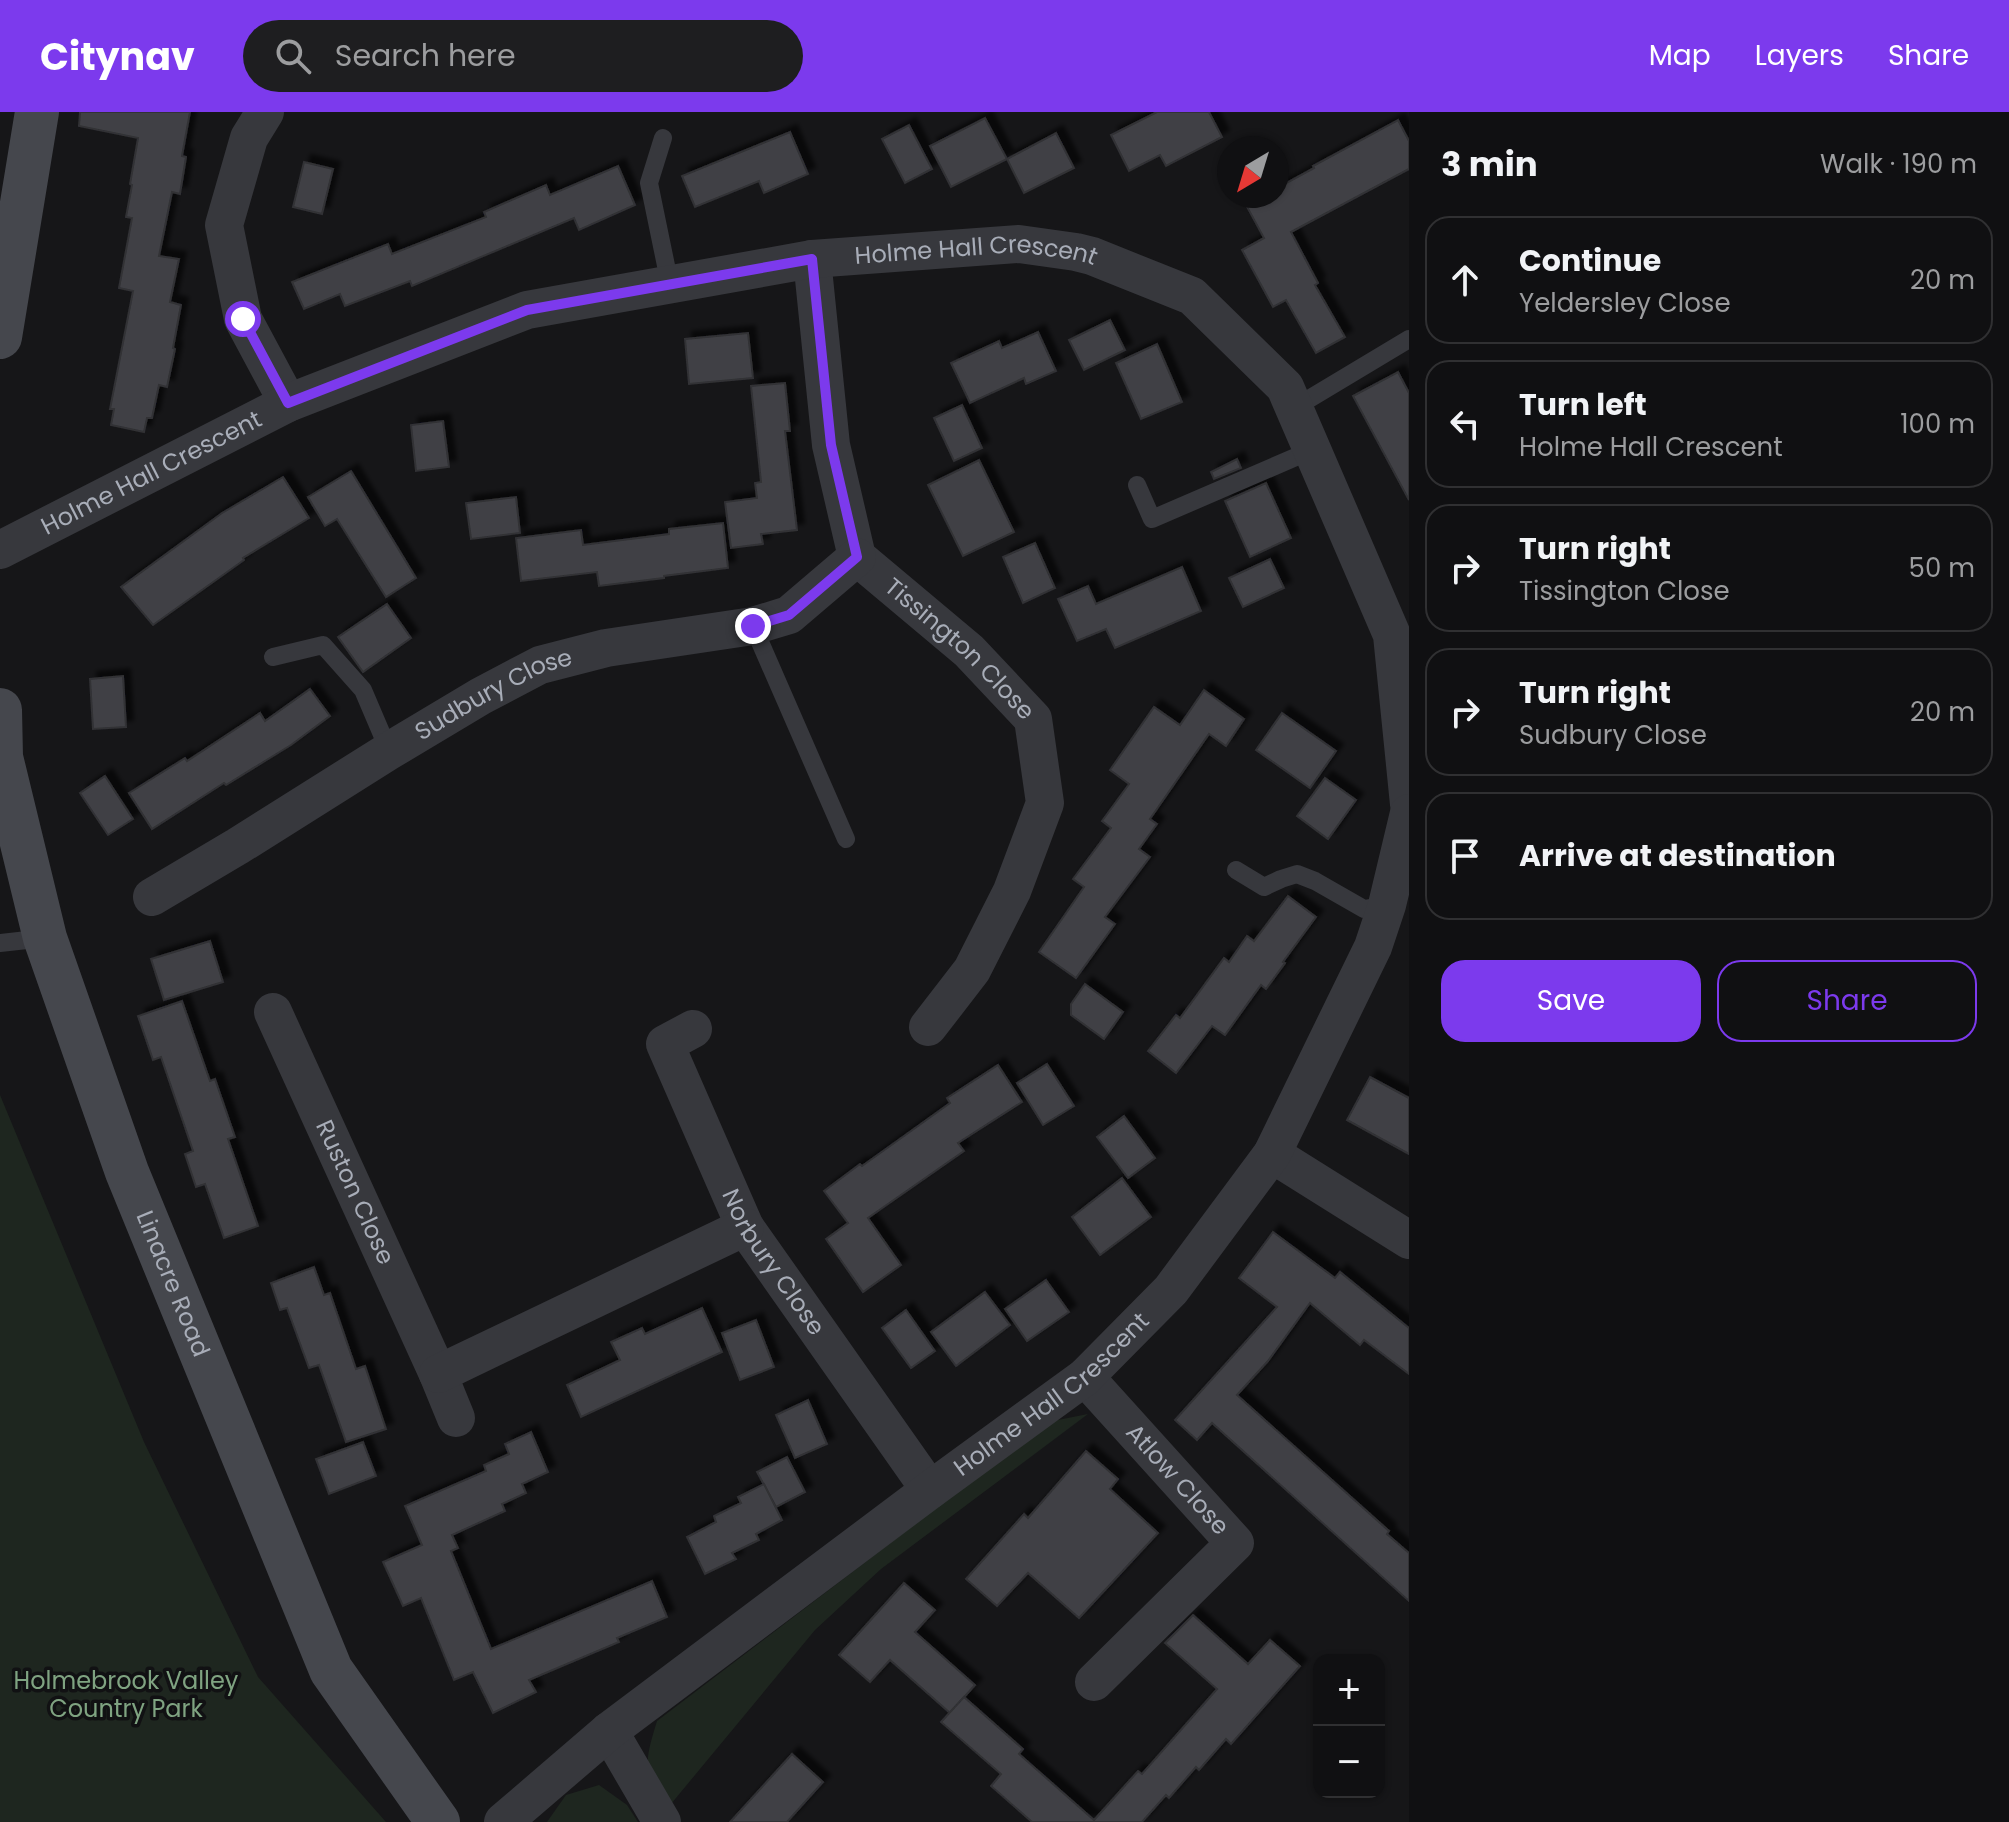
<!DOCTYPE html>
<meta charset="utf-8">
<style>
:root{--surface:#101012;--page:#1e1e20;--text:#f1f3f6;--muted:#9c9d9f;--line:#303032;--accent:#7c3aed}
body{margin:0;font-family:Poppins,sans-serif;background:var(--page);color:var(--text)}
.controls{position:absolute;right:24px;bottom:24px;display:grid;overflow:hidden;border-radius:16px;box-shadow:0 2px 6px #0004}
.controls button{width:72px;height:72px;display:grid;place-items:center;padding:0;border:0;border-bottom:2px solid var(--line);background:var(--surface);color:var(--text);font:40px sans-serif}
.compass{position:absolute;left:1217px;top:24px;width:72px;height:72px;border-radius:50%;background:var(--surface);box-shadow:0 2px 6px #0004;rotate:218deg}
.stop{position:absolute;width:24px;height:24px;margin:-18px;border:6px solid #7c3aed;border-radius:50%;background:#fff}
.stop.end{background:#7c3aed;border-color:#fff;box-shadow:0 2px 8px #0008}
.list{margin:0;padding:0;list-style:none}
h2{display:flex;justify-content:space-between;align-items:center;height:104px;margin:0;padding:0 32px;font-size:34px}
h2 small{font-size:26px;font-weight:400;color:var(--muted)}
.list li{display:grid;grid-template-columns:52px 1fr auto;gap:24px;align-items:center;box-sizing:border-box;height:128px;margin:0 16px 16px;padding:0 16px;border:2px solid var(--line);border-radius:24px}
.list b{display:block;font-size:30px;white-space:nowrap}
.list p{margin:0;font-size:26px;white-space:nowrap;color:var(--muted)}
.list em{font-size:26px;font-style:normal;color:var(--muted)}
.actions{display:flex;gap:16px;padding:24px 32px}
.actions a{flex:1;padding:18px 0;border:2px solid var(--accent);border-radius:24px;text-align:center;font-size:28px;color:var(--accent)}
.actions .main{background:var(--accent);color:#fff}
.icon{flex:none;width:44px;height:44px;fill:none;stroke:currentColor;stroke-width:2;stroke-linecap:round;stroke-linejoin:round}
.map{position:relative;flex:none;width:1409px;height:1710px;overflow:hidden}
header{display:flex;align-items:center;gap:48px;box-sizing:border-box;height:112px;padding:0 40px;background:var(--accent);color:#fff}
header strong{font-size:38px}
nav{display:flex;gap:44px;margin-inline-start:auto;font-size:28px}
.search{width:560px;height:72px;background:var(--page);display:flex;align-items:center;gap:20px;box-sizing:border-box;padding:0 28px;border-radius:44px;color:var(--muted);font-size:30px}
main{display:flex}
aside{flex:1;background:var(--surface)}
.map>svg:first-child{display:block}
</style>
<header>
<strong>Citynav</strong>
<div class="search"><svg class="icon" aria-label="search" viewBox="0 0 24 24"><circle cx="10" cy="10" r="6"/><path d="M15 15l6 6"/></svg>Search here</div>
<nav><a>Map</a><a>Layers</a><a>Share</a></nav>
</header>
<main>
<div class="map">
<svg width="1409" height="1710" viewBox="0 0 1409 1710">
<defs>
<filter id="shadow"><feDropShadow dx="7" dy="-7" stdDeviation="2" flood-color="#0009"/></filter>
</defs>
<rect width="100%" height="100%" fill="#161618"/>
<g fill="#1e261f">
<path d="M 0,983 L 144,1330 L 258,1565 L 386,1710 L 0,1710 Z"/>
<path d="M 1088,1302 L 881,1457 L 815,1518 L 671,1692 C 642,1657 644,1652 657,1609 L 956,1381 L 1053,1309 Z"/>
<path d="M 599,1673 L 627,1693 L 638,1710 L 547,1710 L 566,1683 Z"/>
</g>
<g fill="#404145" stroke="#303034" stroke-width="2" filter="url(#shadow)">
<path d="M 80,0 L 190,0 L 182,44 L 186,45 L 180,82 L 172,80 L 159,144 L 179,147 L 170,190 L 181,193 L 173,236 L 175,237 L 167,275 L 159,273 L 152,306 L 147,306 L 144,320 L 111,313 L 114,297 L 110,297 L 133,179 L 119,176 L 132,106 L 126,105 L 132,73 L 130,72 L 138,26 L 79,14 Z"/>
<path d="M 1157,0 L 1209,0 L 1222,25 L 1166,54 L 1160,43 L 1129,59 L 1111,23 Z"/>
<path d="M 985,6 L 1007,47 L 951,75 L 930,34 Z"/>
<path d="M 1398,8 L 1409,29 L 1409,57 L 1291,120 L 1318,171 L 1315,173 L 1345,225 L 1316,241 L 1286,188 L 1273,195 L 1242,138 L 1264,126 L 1246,93 L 1263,84 L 1277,84 L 1277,76 L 1314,56 L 1313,54 Z"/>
<path d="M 909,13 L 932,57 L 905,71 L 882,27 Z"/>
<path d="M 790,20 L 808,62 L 764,81 L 759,69 L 695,95 L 682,64 Z"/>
<path d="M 1056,21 L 1074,56 L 1024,81 L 1007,47 Z"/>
<path d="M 304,50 L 333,57 L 322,102 L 293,95 Z"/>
<path d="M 618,54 L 635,93 L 579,118 L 574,106 L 412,174 L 410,169 L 345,194 L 340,182 L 304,197 L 292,170 L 388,132 L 392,142 L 486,105 L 484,100 L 546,73 L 550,83 Z"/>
<path d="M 1110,208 L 1125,238 L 1084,258 L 1069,228 Z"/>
<path d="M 1038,220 L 1056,259 L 1026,272 L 1024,266 L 970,291 L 951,251 L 999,229 L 1002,236 Z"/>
<path d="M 748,221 L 753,266 L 689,272 L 685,227 Z"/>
<path d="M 1157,232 L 1182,290 L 1141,307 L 1116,251 Z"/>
<path d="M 1398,260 L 1409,281 L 1409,388 L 1353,284 Z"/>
<path d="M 785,271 L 790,319 L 785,319 L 797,418 L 761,422 L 763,432 L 731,436 L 725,390 L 757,386 L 755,371 L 761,370 L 751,274 Z"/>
<path d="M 962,293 L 982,336 L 954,349 L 934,306 Z"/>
<path d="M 443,309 L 449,355 L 416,359 L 411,313 Z"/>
<path d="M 1237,347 L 1241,356 L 1214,367 L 1211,360 Z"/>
<path d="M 979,348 L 1014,420 L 963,444 L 928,373 Z"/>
<path d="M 351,359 L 416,466 L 386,485 L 337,407 L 325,414 L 308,385 Z"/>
<path d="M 283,365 L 309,406 L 243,446 L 244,448 L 153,513 L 121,475 L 222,401 Z"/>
<path d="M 1266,371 L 1291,426 L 1250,445 L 1225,389 Z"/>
<path d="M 516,385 L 520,421 L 471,427 L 466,391 Z"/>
<path d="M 723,411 L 728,456 L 664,464 L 664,466 L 599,474 L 597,460 L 521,469 L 516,426 L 581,418 L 583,433 L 669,422 L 669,417 Z"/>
<path d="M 1035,431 L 1055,476 L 1023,491 L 1003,445 Z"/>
<path d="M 1270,447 L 1284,476 L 1243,495 L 1229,466 Z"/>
<path d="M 1182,455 L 1201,499 L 1115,536 L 1106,517 L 1077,529 L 1058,487 L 1088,474 L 1096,492 Z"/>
<path d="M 387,492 L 411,526 L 363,560 L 338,525 Z"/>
<path d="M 123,564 L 126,615 L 93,617 L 90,567 Z"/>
<path d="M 310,577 L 330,604 L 291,633 L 226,673 L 224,671 L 152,717 L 129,681 L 185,646 L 187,649 L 260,601 L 265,609 Z"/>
<path d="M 1204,578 L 1244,607 L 1226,634 L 1209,622 L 1150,707 L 1157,712 L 1139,737 L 1150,745 L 1105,805 L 1115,812 L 1076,866 L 1039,840 L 1084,775 L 1073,767 L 1111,716 L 1102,709 L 1129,672 L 1110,658 L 1154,595 L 1180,613 Z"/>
<path d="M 1282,601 L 1336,639 L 1310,676 L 1256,638 Z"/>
<path d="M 105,664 L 133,707 L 108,723 L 80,681 Z"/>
<path d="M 1325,666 L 1356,688 L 1328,727 L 1297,704 Z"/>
<path d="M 1288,784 L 1316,805 L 1283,850 L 1285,851 L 1266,877 L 1261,873 L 1225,923 L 1212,914 L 1176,961 L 1148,939 L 1176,903 L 1180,906 L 1224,846 L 1229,850 L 1247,824 L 1254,829 Z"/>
<path d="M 210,829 L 223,870 L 164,888 L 151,847 Z"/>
<path d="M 1085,872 L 1123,900 L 1104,927 L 1071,903 L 1071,892 Z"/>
<path d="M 182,889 L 210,969 L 215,967 L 235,1025 L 228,1027 L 258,1114 L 224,1126 L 205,1072 L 196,1075 L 185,1042 L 193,1039 L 161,945 L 153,948 L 138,904 Z"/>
<path d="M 1047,952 L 1074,994 L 1043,1013 L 1017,971 Z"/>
<path d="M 998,953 L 1022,990 L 958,1031 L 964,1039 L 868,1106 L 901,1153 L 863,1180 L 826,1127 L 848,1111 L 824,1079 L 860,1052 L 862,1054 L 950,991 L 947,986 Z"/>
<path d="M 1370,965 L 1409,986 L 1409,1042 L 1347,1008 Z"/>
<path d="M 1124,1004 L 1155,1046 L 1128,1066 L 1097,1025 Z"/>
<path d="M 1122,1066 L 1151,1105 L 1100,1143 L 1072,1105 Z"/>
<path d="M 1273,1120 L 1335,1166 L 1340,1160 L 1409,1216 L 1409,1262 L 1364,1228 L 1360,1233 L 1310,1191 L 1268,1249 L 1237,1283 L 1389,1419 L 1387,1422 L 1409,1441 L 1409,1489 L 1212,1311 L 1197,1328 L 1175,1308 L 1277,1195 L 1239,1166 Z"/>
<path d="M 314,1155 L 324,1183 L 330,1181 L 356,1257 L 365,1254 L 386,1317 L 346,1330 L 319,1253 L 309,1256 L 287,1196 L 280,1198 L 271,1171 Z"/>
<path d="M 1046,1168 L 1069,1200 L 1027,1229 L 1005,1197 Z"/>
<path d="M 985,1180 L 1010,1213 L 956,1254 L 931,1220 Z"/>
<path d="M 702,1196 L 722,1240 L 581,1305 L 567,1273 L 620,1248 L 611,1230 L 642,1216 L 645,1222 Z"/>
<path d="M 906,1198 L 935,1239 L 911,1256 L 882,1216 Z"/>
<path d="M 756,1208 L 774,1255 L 740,1268 L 722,1221 Z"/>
<path d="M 808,1288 L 827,1332 L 795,1346 L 776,1303 Z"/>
<path d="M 531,1320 L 548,1360 L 522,1372 L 526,1381 L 502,1392 L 505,1399 L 452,1423 L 458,1436 L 451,1439 L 491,1537 L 652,1469 L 667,1505 L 617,1526 L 619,1530 L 529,1568 L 536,1580 L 493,1601 L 473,1560 L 454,1568 L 421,1486 L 403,1494 L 383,1450 L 422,1433 L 405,1394 L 486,1359 L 484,1353 L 509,1342 L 505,1332 Z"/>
<path d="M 363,1330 L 376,1364 L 329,1382 L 316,1347 Z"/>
<path d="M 1086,1339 L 1118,1367 L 1110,1377 L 1158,1421 L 1079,1506 L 1028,1461 L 997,1494 L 966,1467 L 1024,1402 L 1028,1406 Z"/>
<path d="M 787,1345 L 805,1380 L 776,1395 L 757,1360 Z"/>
<path d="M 764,1372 L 782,1408 L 756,1422 L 759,1428 L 732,1441 L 736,1447 L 705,1462 L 687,1425 L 716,1410 L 714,1404 L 741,1391 L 738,1385 Z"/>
<path d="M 904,1471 L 935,1498 L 915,1520 L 975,1573 L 950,1601 L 890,1548 L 870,1570 L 839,1543 Z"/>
<path d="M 1193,1503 L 1248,1552 L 1270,1528 L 1300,1554 L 1231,1632 L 1226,1627 L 1199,1658 L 1196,1655 L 1169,1686 L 1166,1683 L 1142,1710 L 1032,1710 L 991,1674 L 1001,1662 L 941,1610 L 964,1585 L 1023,1637 L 1019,1642 L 1094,1708 L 1138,1659 L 1142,1662 L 1217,1577 L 1165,1531 Z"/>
<path d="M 792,1642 L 823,1670 L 787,1710 L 730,1710 Z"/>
</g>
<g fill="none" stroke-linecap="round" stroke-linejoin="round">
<g stroke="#37383d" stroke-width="18">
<path d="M 663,26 L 649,71 L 670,173"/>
<path d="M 1294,296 L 1409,227"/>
<path d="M 1137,373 L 1152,407 L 1312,338"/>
<path d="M 753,514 L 846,727"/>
<path d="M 273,545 L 323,533 L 363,578 L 389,639"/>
<path d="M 1236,758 L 1264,775 L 1281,767 L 1297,762 L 1315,769 L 1364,797 L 1387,793"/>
<path d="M 0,831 L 45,826"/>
</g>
<g stroke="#37383d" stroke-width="38">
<path d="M 265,0 L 249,26 L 224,113 L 243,207 L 288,291"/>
<path id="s1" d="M 812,147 L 831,333 L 857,445 L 969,539 L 1033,607 L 1045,691 L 1012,779 L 972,858 L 928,915"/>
<path id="s2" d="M 0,438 L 288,291 L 527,198 L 812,147 L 1019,132 L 1076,140 L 1092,144 L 1192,184 L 1285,275 L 1392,523 L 1409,692"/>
<path id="s3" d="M 152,785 L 238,734 L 389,639 L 481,584 L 540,553 L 606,536 L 753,514 L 789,503 L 857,445"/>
<path id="s4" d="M 273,900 L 438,1262 L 456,1306"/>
<path id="s5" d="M 693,917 L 665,932 L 745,1115 L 930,1378"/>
<path d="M 1272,1042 L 1409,1128"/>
<path d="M 438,1262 L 745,1115"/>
<path id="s6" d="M 1085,1265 L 1235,1431 L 1094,1570"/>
<path d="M 609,1619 L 662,1710"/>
<path id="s7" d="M 503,1710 L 609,1619 L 930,1378 L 1085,1265 L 1171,1178 L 1272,1042 L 1373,835 L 1387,793 L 1409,701"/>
</g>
<g stroke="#45474d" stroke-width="44">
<path d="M 0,225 L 37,0"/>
<path id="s8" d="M 0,598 L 1,645 L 45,826 L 127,1060 L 331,1558 L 438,1710"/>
</g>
</g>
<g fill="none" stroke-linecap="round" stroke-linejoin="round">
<path stroke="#7c3aed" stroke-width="10" d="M 243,207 L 288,291 L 527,198 L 812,147 L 831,333 L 857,445 L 789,503 L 753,514"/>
</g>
<g text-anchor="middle" stroke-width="7" stroke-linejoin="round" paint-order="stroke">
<g font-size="24" fill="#a8adb8" stroke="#111113">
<text dy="8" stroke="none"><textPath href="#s2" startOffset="1034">Holme Hall Crescent</textPath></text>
<text dy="8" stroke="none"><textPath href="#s2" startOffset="170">Holme Hall Crescent</textPath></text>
<text dy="8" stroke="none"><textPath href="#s1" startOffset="440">Tissington Close</textPath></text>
<text dy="8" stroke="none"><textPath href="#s3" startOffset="398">Sudbury Close</textPath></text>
<text dy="8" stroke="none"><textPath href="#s4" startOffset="198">Ruston Close</textPath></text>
<text dy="8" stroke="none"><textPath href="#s5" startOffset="276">Norbury Close</textPath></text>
<text dy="8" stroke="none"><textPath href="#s8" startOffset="602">Linacre Road</textPath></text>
<text dy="8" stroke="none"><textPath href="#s7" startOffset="696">Holme Hall Crescent</textPath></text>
<text dy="8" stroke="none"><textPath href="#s6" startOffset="138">Atlow Close</textPath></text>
</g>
<g font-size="24" fill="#7fa381" stroke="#111113">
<text x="126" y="1577">Holmebrook Valley<tspan x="126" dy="28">Country Park</tspan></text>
</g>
</g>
</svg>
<div class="controls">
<button>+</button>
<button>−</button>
</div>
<svg class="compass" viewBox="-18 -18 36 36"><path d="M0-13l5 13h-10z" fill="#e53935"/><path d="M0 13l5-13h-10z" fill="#9c9d9f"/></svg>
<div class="stop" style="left:243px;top:207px"></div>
<div class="stop end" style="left:753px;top:514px"></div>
</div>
<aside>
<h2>3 min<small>Walk · 190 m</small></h2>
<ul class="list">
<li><svg class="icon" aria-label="ahead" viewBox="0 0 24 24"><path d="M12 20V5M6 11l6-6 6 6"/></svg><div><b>Continue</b><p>Yeldersley Close</p></div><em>20 m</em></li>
<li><svg class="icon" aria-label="left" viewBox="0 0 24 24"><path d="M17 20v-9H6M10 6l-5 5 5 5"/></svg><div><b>Turn left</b><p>Holme Hall Crescent</p></div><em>100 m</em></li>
<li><svg class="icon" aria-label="right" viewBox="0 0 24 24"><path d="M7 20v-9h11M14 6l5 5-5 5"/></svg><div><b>Turn right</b><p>Tissington Close</p></div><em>50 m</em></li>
<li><svg class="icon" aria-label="right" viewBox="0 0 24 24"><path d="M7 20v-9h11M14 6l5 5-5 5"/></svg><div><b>Turn right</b><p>Sudbury Close</p></div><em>20 m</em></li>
<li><svg class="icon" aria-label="arrive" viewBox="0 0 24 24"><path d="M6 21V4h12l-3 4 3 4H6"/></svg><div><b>Arrive at destination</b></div></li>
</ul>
<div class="actions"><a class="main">Save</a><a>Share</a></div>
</aside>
</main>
